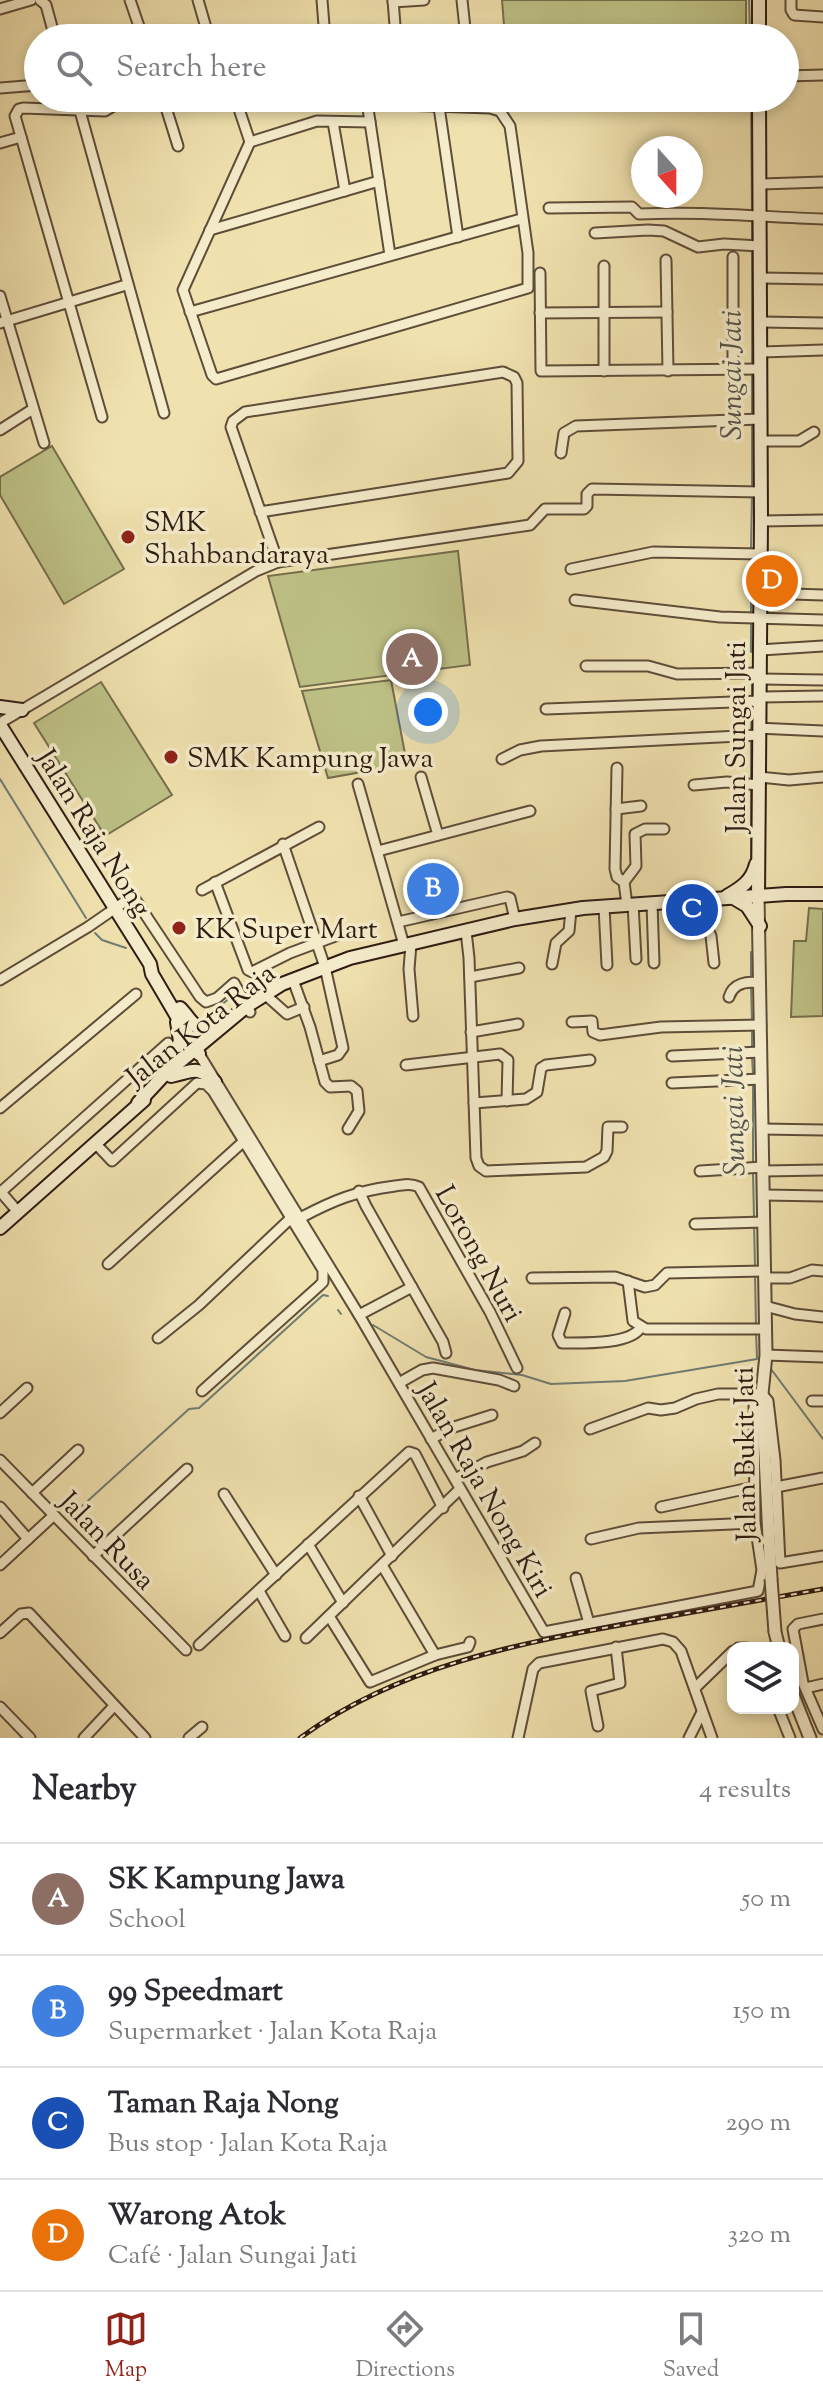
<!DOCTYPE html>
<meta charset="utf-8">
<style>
:root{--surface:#fff;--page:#f2f2f3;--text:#2b2b33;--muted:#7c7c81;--line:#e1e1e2;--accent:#8f2418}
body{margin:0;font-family:"Sorts Mill Goudy",serif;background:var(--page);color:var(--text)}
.controls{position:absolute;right:24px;bottom:24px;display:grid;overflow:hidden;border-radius:16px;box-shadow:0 4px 12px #0003}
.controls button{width:72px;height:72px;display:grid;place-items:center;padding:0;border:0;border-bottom:2px solid var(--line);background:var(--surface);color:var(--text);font:40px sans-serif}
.compass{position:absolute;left:631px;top:136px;width:72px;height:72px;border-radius:50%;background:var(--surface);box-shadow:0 4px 12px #0003;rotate:159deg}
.you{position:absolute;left:428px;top:712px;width:28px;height:28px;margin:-20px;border:6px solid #fff;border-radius:50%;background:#1a73e8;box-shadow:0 0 0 12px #1a73e833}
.badge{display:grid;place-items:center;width:52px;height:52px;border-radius:50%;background:var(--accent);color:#fff;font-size:26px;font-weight:700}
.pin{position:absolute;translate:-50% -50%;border:4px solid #fff;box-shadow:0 2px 8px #0006}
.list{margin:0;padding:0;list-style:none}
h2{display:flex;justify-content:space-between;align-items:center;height:104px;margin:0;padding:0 32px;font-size:34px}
h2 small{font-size:26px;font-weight:400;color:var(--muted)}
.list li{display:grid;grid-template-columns:52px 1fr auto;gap:24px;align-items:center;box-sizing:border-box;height:112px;padding:0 32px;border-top:2px solid var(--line)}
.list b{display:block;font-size:30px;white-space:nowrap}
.list p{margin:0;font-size:26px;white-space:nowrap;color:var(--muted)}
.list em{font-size:26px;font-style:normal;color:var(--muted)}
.icon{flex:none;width:44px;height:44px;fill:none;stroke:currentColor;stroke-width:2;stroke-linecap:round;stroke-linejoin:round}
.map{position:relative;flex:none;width:823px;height:1738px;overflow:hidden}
.search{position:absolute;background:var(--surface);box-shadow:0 4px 12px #0003;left:24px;right:24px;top:24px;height:88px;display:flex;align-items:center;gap:20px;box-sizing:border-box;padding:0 28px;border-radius:44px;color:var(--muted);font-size:30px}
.sheet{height:552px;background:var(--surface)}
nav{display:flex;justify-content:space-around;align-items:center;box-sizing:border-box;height:112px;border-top:2px solid var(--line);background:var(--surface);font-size:22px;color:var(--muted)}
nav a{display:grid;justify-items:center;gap:4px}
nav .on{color:var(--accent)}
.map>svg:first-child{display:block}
</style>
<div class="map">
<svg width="823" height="1738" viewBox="0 0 823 1738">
<rect width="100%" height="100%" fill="#f0e2af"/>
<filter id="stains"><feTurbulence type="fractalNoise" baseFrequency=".0025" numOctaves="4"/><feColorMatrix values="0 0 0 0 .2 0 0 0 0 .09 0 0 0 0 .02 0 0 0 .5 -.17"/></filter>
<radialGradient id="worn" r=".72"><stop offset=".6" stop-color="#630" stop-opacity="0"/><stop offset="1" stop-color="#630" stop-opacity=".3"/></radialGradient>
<g fill="#bec287" stroke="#766e4c" stroke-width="2">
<path d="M 502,0 L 746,0 L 746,38 L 505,38 Z"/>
<path d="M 52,446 L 124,569 L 64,604 L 0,495 L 0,477 Z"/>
<path d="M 458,551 L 470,665 L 300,687 L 268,576 Z"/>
<path d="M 391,680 L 407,764 L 328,778 L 302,691 Z"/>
<path d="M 101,682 L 172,795 L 105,836 L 34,723 Z"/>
<path d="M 809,908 L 823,909 L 823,1016 L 791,1017 L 794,941 L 806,941 Z"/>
</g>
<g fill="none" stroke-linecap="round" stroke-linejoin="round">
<g stroke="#707c73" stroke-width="2">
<path d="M 749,0 L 750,38"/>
<path d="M 751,98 L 752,213"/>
<path d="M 752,219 L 752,241"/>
<path d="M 752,251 L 752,365"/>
<path d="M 752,371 L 752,417"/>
<path d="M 752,489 L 752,423"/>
<path d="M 751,549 L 752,495"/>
<path d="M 751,559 L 751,613"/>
<path d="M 751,623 L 751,652"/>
<path d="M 752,696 L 752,678"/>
<path d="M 751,732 L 752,706"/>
<path d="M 0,779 L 86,918"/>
<path d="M 751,780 L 751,738"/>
<path d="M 751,786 L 751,862"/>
<path d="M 95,933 L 102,940 L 126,948"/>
<path d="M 751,952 L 751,979"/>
<path d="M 751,985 L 752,1022"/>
<path d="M 209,1015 L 231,997"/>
<path d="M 752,1029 L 752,1050"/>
<path d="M 752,1057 L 753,1074"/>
<path d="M 753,1085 L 753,1162"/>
<path d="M 753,1173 L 754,1218"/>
<path d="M 754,1225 L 755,1266"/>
<path d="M 755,1276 L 756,1326"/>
<path d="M 338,1310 L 341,1314"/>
<path d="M 373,1325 L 426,1357 L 475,1370 L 522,1375 L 551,1384 L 625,1381 L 757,1359"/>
<path d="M 756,1332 L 757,1358"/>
<path d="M 771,1369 L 823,1439"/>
<path d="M 70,1517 L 189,1409 L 199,1408 L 323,1295 L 328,1296"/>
</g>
<defs>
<g id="minor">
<path d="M 40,0 L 46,5 L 55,38"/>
<path d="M 130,0 L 143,38"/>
<path d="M 198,0 L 209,38"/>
<path d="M 322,0 L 325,38"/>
<path d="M 393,0 L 396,38"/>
<path d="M 462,0 L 466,38"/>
<path d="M 791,0 L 791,10 L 794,15 L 823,17"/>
<path d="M 393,2 L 424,0"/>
<path d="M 0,9 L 31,0"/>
<path d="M 785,76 L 823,75"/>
<path d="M 0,88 L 38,85"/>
<path d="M 163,98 L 178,146"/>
<path d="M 197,98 L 490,108 L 500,111 L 510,126 L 528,253 L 528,288 L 216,379 L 212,375 L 183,290 L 250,142 L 236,100"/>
<path d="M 367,102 L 390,255"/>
<path d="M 439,107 L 458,237"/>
<path d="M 80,111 L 164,413"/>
<path d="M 333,122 L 345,191"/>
<path d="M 250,142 L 317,121 L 370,122"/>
<path d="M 0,143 L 21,137"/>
<path d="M 759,184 L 823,182"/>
<path d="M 549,208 L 632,207 L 639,214 C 701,211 761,217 823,219"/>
<path d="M 210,230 L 379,181"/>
<path d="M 595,233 L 648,230 L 664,231 L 698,247 L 724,244 L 760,246"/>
<path d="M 666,260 L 668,371"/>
<path d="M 604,266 L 604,371"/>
<path d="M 540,273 L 541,371 L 761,369"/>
<path d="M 760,278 L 823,279"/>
<path d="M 0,296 L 44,443"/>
<path d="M 190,312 L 521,219"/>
<path d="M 540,313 L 667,312"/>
<path d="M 760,322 L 823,323"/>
<path d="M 0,323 L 126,285"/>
<path d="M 761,352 L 823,350"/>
<path d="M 733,369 L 733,257"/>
<path d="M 102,417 L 15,116 L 19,109 L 23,108 L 105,111 L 127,98"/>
<path d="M 0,430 L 33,409"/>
<path d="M 760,441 L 799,441 L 814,432"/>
<path d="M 561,453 L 564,433 L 576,426 L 760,419"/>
<path d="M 260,512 L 508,473 L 518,461 L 517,383 L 514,377 L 503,372 L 245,412 L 233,421 L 231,427 L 278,562"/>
<path d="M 761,521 L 823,520"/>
<path d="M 571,569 L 653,552 L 761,554"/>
<path d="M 760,593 L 823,595"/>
<path d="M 575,600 L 720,617 L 823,620"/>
<path d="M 760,650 L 823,646"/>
<path d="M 586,666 L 648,666 L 677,674 L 760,673"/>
<path d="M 760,679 L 823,680"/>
<path d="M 759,697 L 823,696"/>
<path d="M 546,709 L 760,701"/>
<path d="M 0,723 L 256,571 L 278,562 L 530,525 L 545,509 L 584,509 L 587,506 L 587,494 L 592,489 L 761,492"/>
<path d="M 759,728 L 823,731"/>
<path d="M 502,759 L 520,750 L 541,746 L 759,735"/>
<path d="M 617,768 L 615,869 L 617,877 L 624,882"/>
<path d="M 421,777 L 438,835"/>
<path d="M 759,777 L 789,780 L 823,777"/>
<path d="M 358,784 L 404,945"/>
<path d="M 694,785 L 727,782 L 759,785"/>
<path d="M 616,809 L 641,806"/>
<path d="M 283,844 L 325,967 L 343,1048 L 338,1055 L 319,1061"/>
<path d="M 378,851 L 530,811"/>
<path d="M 215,882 L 248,970 L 252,972 L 290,953 L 349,931"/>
<path d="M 202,890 L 319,827"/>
<path d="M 699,900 L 702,917 L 711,936 L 714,963"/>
<path d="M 652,903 L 654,963"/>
<path d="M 633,904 L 636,959"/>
<path d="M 627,905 L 624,882 L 636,866 L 635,834 L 645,829 L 664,829"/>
<path d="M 604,907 L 607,965"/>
<path d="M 398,922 L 507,897 L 510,898 L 515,919"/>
<path d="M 466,931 L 469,958 L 476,1158 L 479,1166 L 486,1171 L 586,1167 L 604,1157 L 607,1151 L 608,1127 L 622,1127"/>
<path d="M 411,944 L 409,969 L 413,1016"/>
<path d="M 552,964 L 556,943 L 569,931 L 571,910"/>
<path d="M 470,977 L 519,968"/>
<path d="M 0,980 L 88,927 L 133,896 L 200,997 L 206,1002 L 217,998 L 234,983 L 250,1012"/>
<path d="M 293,980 L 310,1027 L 325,1082 L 330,1087 L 351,1086 L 357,1091 L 359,1111 L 348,1129"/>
<path d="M 729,997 C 733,983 747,981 760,983"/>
<path d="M 269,998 L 287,1014 L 304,1007"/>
<path d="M 572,1022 L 592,1021 L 593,1032 L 600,1035 L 661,1027 L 761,1025"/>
<path d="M 471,1032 L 518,1024"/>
<path d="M 199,1054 L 359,1315 L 544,1632 L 758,1591 L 762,1570 L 755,1523 L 754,1394"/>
<path d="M 672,1056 L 761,1052"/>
<path d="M 406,1065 L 500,1054 L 508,1060 L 507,1101"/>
<path d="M 672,1083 L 761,1079"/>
<path d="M 474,1103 L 526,1099 L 537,1092 L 541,1068 L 546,1065 L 590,1060"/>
<path d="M 0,1108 L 136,994"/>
<path d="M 762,1129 L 823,1130"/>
<path d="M 95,1143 L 112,1161 L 197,1083 L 206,1084 L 213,1091 L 323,1270 L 323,1282 L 319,1286 L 202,1391"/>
<path d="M 700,1171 L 763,1167"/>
<path d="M 763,1171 L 823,1170"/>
<path d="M 0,1191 L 18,1212"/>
<path d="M 359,1191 L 366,1206 L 443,1342 L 446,1353"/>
<path d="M 1,1192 L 168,1043"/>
<path d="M 764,1195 L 823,1196"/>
<path d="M 300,1218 C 334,1200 356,1191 395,1186 C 404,1185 410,1183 419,1187 L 490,1312 L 517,1368"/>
<path d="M 695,1224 L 764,1222"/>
<path d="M 108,1264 L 244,1141"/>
<path d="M 532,1278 L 615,1277 L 645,1287 L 655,1285 L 667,1273 L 764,1271"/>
<path d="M 764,1278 L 790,1278 L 812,1270 L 823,1271"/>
<path d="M 628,1281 L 633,1321 L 646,1329 L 765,1329"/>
<path d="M 765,1306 L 795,1314 L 823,1317"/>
<path d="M 565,1313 L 558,1335 L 562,1343 C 582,1343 631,1345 641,1327"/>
<path d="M 359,1315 L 412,1287"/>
<path d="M 158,1338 L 199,1305 L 291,1218"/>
<path d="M 766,1355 L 823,1357"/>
<path d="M 399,1383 L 422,1370 L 433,1368 L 499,1380 L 514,1386"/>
<path d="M 812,1401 L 823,1401"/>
<path d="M 0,1413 L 27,1388"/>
<path d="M 590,1429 L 648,1408 L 661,1410 L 675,1408 L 696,1399 L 718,1394 L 762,1394 L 768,1401 L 775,1460 L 780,1563 L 823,1556"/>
<path d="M 431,1439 L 451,1428 L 492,1415"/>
<path d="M 0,1460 L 186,1650"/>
<path d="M 455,1479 L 487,1462 L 523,1451 L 535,1443"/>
<path d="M 776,1487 L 823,1478"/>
<path d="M 32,1493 L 78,1450"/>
<path d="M 224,1494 L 276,1575"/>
<path d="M 359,1496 L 392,1556"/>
<path d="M 0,1507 L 28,1539"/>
<path d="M 661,1507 L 754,1487"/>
<path d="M 591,1539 L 639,1528 L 755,1523"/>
<path d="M 308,1544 L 343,1603"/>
<path d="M 93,1556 L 187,1469"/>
<path d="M 0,1565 L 53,1516"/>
<path d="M 382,1565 L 435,1655"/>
<path d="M 576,1578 L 589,1623"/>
<path d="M 259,1591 L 285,1636"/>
<path d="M 329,1616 L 370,1682 L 435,1655 L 468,1647 L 470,1642"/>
<path d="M 823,1619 L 798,1624 L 793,1629 L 803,1683 L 823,1729"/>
<path d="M 0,1633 L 21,1614 L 29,1613 L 145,1738"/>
<path d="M 306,1638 L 460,1489"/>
<path d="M 199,1645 L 409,1452 L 415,1454 L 443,1508"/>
<path d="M 738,1648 L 747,1648"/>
<path d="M 695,1688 L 733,1651"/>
<path d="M 806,1688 L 823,1684"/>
<path d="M 0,1707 L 30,1738"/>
<path d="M 778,1708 L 790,1738"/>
<path d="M 598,1726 L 591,1691 L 620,1683 L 616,1647"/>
<path d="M 84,1738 L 114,1706"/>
<path d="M 189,1738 L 202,1727"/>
<path d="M 518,1738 L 533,1669 L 539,1663 L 663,1639 L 673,1642 L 681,1651 L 712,1738"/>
<path d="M 689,1738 L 702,1712"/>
</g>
<g id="tertiary">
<path d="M 758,896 L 766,1355 L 762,1394 L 771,1579"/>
<path d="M 775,1632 L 779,1648"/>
<path d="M 793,1695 L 810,1738"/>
</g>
<g id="secondary">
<path d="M 759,38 L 759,0"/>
<path d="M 0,707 L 22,710"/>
<path d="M 0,725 L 150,964 L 152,974 L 199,1054"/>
<path d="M 727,896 C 741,888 752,881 756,864"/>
<path d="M 758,896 L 761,521 L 759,98"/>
<path d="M 732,897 L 747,906 L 760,926"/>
<path d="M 180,1008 C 192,1020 197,1037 217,1028"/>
<path d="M 170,1065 L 180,1041 L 177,1022"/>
<path d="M 171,1076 C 192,1072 197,1064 215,1082"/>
<path d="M 138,1103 L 164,1075 L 247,1006 L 282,984 L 350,958 L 515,919 L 583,908 L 786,894 L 823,894"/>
<path d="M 0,1228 L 144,1100"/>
</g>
</defs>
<use href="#minor" stroke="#5e4d39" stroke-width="13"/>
<use href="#tertiary" stroke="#5e4d39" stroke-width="15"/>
<use href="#secondary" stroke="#2e1b12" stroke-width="16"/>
<use href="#minor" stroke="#f5eccb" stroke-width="9"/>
<use href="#tertiary" stroke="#f5eccb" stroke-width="11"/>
<use href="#secondary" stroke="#f5eccb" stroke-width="12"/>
<defs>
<path id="rail" d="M 300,1738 C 398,1666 520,1643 637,1622 C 699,1611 761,1600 823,1589"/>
</defs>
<use href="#rail" stroke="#2e1b12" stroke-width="5"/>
<use href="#rail" stroke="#f5eccb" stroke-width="2" stroke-dasharray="6" stroke-linecap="butt"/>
<defs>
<path id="tertiary-bridge" d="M 771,1579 L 775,1632"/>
</defs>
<use href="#tertiary-bridge" stroke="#5e4d39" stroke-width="15" stroke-linecap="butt"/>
<use href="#tertiary-bridge" stroke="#f5eccb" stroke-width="11"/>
</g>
<g fill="#8f2418" stroke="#f5eccb" stroke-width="3">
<circle cx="128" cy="537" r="8"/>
<circle cx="171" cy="757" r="8"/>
<circle cx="179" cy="928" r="8"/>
</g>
<g text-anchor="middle" stroke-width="7" stroke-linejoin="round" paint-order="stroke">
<g font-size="28" fill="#2e1b12" stroke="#f5eccb" text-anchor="start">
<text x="144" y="531">SMK<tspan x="144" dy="32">Shahbandaraya</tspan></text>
<text x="187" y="767">SMK Kampung Jawa</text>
<text x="195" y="938">KK Super Mart</text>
</g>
<g font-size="28" fill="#2e1b12" stroke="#f5eccb">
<text transform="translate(735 737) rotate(-90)" y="10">Jalan Sungai Jati</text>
<text transform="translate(95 832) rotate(58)" y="10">Jalan Raja Nong</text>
<text transform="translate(200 1024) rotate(-38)" y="10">Jalan Kota Raja</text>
<text transform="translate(480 1253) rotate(61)" y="10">Lorong Nuri</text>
<text transform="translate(744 1454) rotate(-91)" y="10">Jalan Bukit Jati</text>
<text transform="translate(486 1489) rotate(60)" y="10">Jalan Raja Nong Kiri</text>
<text transform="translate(108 1540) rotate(46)" y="10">Jalan Rusa</text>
</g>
<g font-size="30" font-style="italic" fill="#54534a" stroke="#f5eccb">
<text transform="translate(731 375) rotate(-90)" y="10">Sungai Jati</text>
<text transform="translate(733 1111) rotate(-91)" y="10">Sungai Jati</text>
</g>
</g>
<rect width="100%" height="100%" filter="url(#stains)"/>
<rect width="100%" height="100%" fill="url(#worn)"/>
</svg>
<div class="controls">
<button><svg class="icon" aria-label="layers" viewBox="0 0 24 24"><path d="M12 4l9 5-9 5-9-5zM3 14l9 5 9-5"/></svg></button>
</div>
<svg class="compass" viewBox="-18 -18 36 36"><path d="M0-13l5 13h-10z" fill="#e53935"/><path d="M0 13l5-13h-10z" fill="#7c7c81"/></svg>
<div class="you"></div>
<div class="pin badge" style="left:412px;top:659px;background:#8d6e63">A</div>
<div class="pin badge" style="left:433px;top:889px;background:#3f7fe0">B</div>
<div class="pin badge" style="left:692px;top:910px;background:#1a4fb4">C</div>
<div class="pin badge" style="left:772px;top:581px;background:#e8710a">D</div>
<div class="search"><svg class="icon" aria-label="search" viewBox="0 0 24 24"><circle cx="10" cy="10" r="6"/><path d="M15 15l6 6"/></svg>Search here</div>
</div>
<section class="sheet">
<h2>Nearby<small>4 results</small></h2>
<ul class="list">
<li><span class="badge" style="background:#8d6e63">A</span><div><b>SK Kampung Jawa</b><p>School</p></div><em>50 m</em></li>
<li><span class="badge" style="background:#3f7fe0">B</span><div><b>99 Speedmart</b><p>Supermarket · Jalan Kota Raja</p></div><em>150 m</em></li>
<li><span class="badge" style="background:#1a4fb4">C</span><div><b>Taman Raja Nong</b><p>Bus stop · Jalan Kota Raja</p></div><em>290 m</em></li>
<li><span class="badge" style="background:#e8710a">D</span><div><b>Warong Atok</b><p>Café · Jalan Sungai Jati</p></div><em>320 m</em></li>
</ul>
</section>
<nav>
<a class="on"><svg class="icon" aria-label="map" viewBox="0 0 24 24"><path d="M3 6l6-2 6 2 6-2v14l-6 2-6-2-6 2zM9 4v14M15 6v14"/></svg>Map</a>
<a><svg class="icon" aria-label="directions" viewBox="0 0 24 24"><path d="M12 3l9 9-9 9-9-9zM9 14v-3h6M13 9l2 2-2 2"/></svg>Directions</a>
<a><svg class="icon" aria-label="saved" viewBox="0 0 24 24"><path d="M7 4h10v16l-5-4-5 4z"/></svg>Saved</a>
</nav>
